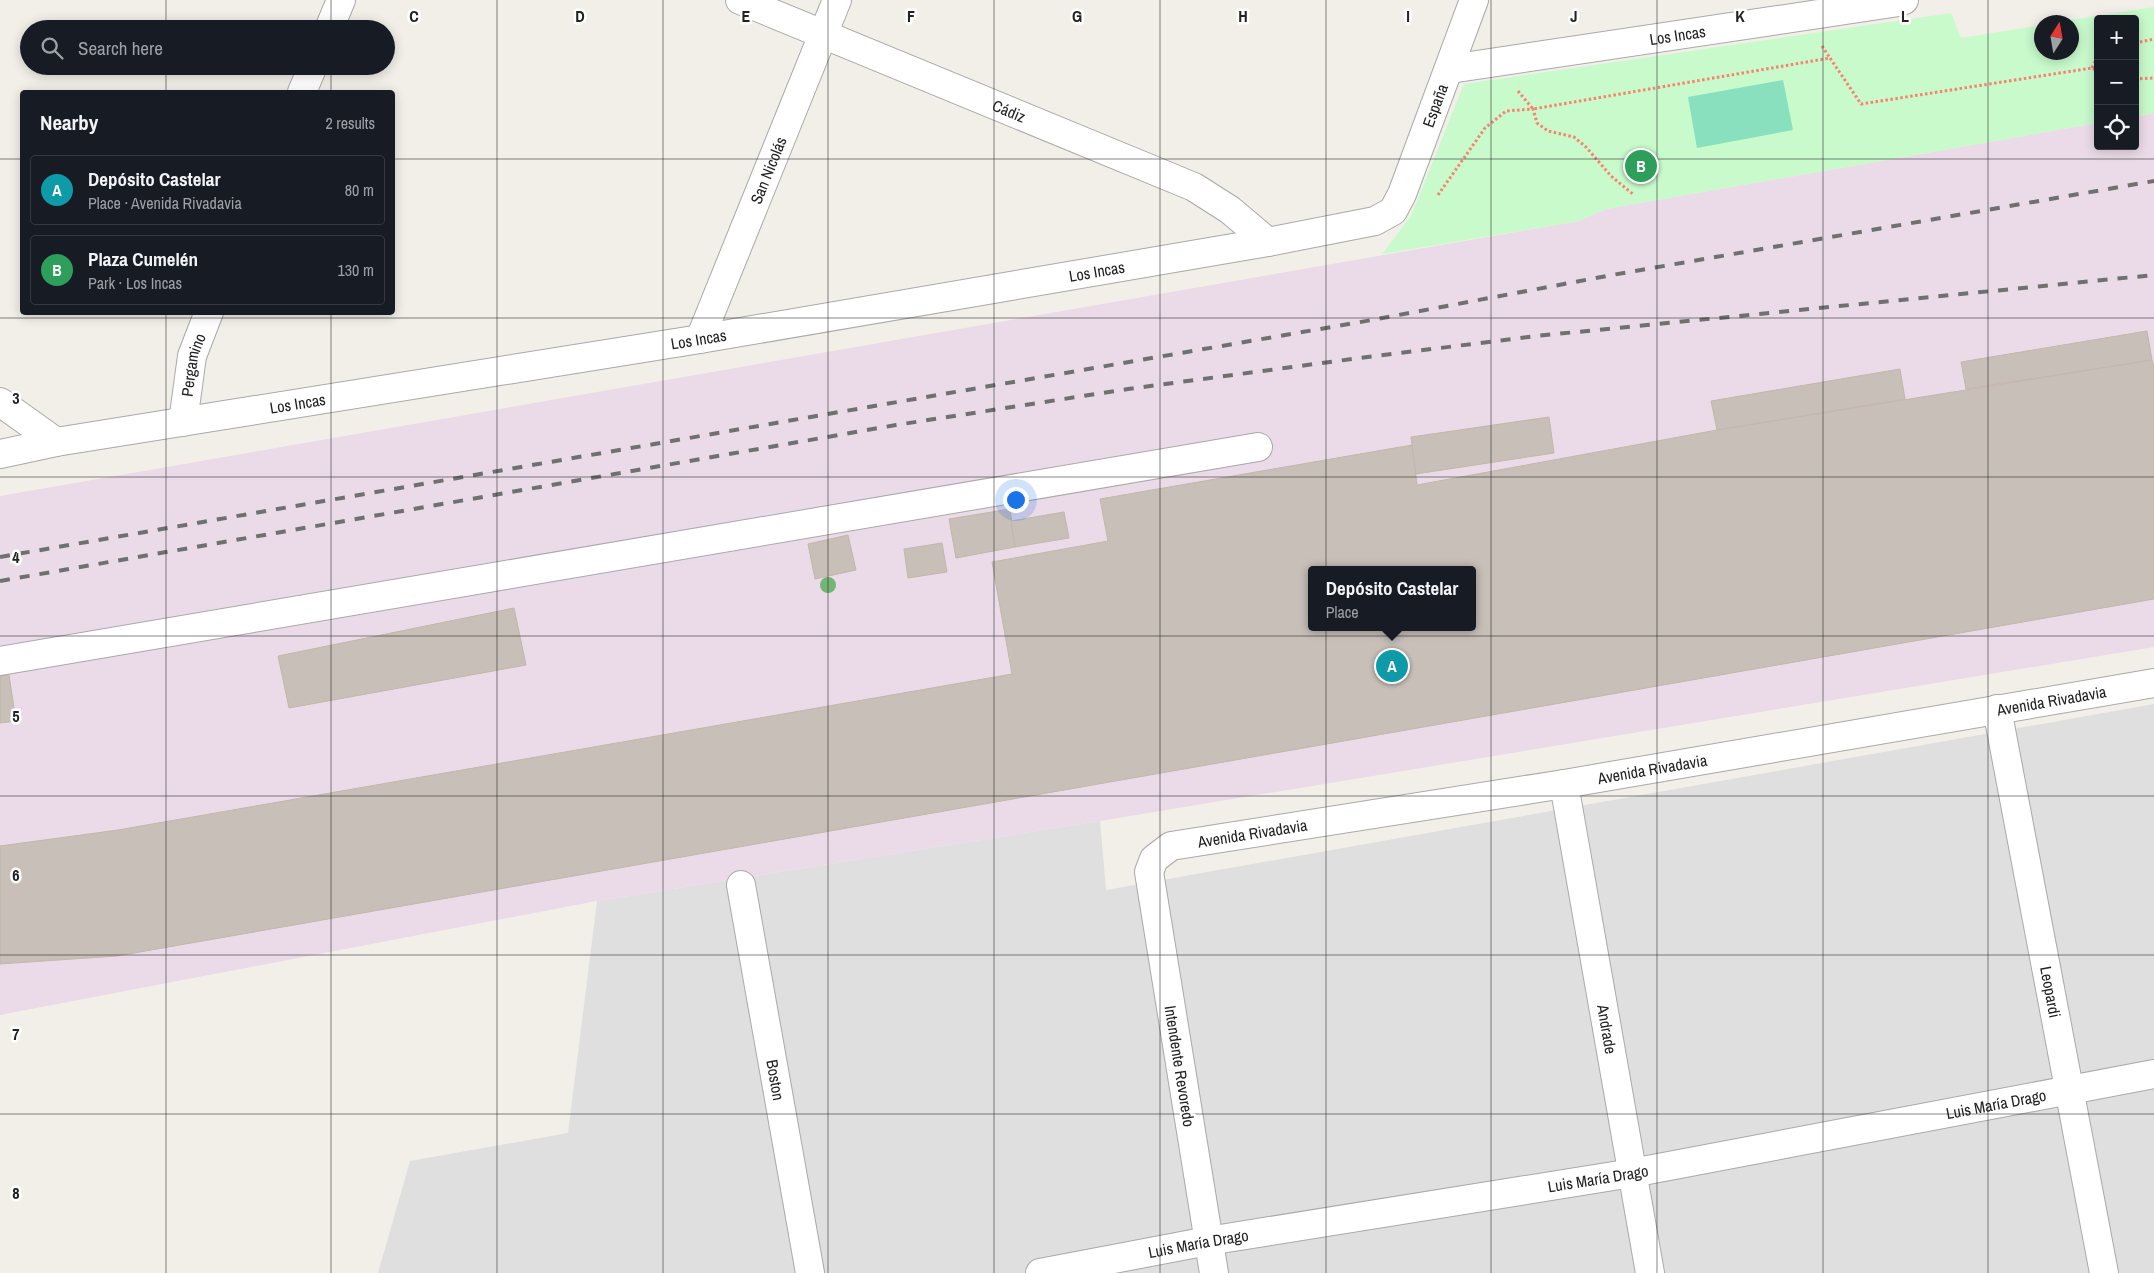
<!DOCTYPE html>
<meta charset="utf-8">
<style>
:root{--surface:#171b24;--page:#20242c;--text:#f1f3f6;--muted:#9ea1a6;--line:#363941;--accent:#d40000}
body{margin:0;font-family:"Archivo Narrow",sans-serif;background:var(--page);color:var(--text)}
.controls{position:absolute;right:15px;top:15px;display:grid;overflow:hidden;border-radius:5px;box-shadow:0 2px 12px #0003}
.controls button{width:45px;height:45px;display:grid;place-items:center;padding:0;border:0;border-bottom:1px solid var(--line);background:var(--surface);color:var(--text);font:25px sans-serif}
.compass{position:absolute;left:2034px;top:15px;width:45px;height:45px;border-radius:50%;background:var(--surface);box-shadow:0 2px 12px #0003;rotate:11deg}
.you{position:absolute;left:1015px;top:499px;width:18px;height:18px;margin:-12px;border:4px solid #fff;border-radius:50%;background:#1a73e8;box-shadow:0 0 0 8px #1a73e833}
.badge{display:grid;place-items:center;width:32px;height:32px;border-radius:50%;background:var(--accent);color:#fff;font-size:16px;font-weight:700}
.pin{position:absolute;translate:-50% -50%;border:2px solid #fff;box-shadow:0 1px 5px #0006}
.popup{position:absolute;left:1308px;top:566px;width:168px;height:65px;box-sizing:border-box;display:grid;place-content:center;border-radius:5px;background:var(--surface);filter:drop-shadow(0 1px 4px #0005);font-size:16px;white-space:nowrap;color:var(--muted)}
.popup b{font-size:19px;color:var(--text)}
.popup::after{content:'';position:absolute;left:50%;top:100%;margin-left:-10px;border:10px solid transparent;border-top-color:var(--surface)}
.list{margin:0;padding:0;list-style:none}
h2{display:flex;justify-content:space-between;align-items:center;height:65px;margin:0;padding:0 20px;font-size:21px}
h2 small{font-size:16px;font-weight:400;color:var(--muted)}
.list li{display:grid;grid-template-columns:32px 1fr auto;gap:15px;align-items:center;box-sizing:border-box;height:70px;margin:0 10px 10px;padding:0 10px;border:1px solid var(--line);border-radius:5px}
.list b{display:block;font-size:19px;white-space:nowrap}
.list p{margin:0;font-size:16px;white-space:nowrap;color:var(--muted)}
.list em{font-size:16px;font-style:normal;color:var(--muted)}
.icon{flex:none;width:28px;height:28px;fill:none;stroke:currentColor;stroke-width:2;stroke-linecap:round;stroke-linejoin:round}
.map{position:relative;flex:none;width:2154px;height:1273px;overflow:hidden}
.search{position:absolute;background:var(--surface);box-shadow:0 2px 12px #0003;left:20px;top:20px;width:375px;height:55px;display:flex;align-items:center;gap:12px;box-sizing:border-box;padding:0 18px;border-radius:28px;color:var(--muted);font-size:19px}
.panel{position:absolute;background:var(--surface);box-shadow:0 2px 12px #0003;left:20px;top:90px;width:375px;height:225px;border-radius:5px}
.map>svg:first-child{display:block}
</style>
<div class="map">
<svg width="2154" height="1273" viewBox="0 0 2154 1273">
<rect width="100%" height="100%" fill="#f2efe9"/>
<path fill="#e0dfdf" d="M 2154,704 L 2154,1273 L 378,1273 L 410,1161 L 568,1133 L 597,901 L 1100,821 L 1106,890 Z"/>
<path fill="#ebdbe8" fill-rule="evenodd" d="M 2154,113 L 2154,647 L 1100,821 L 597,901 L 0,1015 L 0,496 L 1579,221 L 1606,209 L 2098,123 L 2098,146 L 2135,146 L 2135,117 ZM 1312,570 L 1472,570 L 1472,627 L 1312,627 Z"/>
<path fill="#c8facc" d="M 2154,7 L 2154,113 L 2135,117 L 2135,19 L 2098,19 L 2098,123 L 1606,209 L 1579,221 L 1382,254 L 1411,216 L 1464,84 L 1951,13 L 1961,38 L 2041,25 L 2042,52 L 2072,52 L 2072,22 L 2057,22 Z"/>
<path fill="#88e0be" d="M 1783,80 L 1793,130 L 1697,148 L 1688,97 Z"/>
<g fill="#c7bfb8" stroke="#c4b6ab" fill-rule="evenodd">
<path d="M 2147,331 L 2152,360 L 1966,389 L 1961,362 Z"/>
<path d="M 2152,360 L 2154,366 L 2154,599 L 117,956 L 0,964 L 0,846 L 118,830 L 1012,674 L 992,562 L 1108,541 L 1100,499 L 1412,445 L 1417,485 L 1717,430 ZM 1312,570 L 1472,570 L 1472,627 L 1312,627 Z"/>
<path d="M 1900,369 L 1905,399 L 1717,430 L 1711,401 Z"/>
<path d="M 1549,417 L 1554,453 L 1416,474 L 1411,437 Z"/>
<path d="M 1010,509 L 1015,547 L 956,558 L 949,519 Z"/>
<path d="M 1064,512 L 1069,538 L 1015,547 L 1011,521 Z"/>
<path d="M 848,535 L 856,570 L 815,579 L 808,544 Z"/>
<path d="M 942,543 L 947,572 L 908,578 L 904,549 Z"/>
<path d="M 514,608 L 526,665 L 289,708 L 278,656 Z"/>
<path d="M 9,675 L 16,721 L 0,723 L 0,676 Z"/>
</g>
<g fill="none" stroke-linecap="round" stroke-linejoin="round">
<defs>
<g id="minor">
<path id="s1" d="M 740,0 L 1194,187 L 1230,210 L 1268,242"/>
<path d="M 329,29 L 341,0"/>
<path id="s2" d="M 1450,69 L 1899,2 L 1904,0"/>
<path d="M 302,92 L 313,66"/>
<path id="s3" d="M 700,339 L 837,0"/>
<path d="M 0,402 L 56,442"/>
<path id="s4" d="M 183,422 L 192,356 L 209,312"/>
<path id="s5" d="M 0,454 L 56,442 L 700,339 L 1268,242 L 1375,221 L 1393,211 L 1402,194 L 1474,0"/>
<path d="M 0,661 L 1258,447"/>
<path id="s6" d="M 1997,709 L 2104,1273"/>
<path id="s7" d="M 1564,784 L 1650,1273"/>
<path id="s8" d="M 741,885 L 810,1273"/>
<path id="s9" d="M 1040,1273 L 1208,1241 L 1632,1173 L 2154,1074"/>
<path id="s10" d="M 1214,1273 L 1149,872 L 1154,859 L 1171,846 L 1564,784 L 2154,683"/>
</g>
</defs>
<use href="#minor" stroke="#a9a9a9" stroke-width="30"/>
<g stroke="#fa8072" stroke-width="3" stroke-dasharray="2.5 2.5" stroke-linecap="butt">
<path d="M 2135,43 L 2154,39"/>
<path d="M 1822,46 L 1830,58"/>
<path d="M 2092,68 L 2098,56"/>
<path d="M 2135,79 L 2154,78"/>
<path d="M 1518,91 L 1533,109 L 1830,58 L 1861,104 L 2092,68 L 2098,71"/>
<path d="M 1438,195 L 1485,128 L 1506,111 L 1533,109 L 1537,123 L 1548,131 L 1574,137 L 1586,147 L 1611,176 L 1634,195"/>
</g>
<use href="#minor" stroke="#fff" stroke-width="28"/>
<g stroke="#707070" stroke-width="4" stroke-dasharray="10 10" stroke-linecap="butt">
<path d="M 0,557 L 1372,320 L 1612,275 L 2154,181"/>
<path d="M 0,581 L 896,425 L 1128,389 L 1352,359 L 1536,336 L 2154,275"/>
</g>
</g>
<circle fill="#74b475" cx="828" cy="585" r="8"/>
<path fill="none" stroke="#222" stroke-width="1" stroke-opacity="0.55" d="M 166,0 L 166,29M 331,0 L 331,29M 497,0 L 497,1273M 663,0 L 663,1273M 828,0 L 828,1273M 994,0 L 994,1273M 1160,0 L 1160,1273M 1326,0 L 1326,1273M 1491,0 L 1491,1273M 1657,0 L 1657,1273M 1823,0 L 1823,1273M 1988,0 L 1988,1273M 166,66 L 166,92M 331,66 L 331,92M 0,159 L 22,159M 392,159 L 2154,159M 166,312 L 166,1273M 331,312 L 331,1273M 0,318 L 2154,318M 0,477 L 2154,477M 0,636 L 2154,636M 0,796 L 2154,796M 0,955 L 2154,955M 0,1114 L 2154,1114"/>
<g text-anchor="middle" stroke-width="5" stroke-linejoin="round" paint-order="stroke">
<g font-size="16" fill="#222" stroke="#fff">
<text dy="6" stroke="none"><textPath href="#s2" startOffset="230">Los Incas</textPath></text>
<text dy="6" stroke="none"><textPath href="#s5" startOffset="1529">España</textPath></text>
<text dy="6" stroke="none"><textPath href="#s1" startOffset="291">Cádiz</textPath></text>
<text dy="6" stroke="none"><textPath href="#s3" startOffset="182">San Nicolás</textPath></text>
<text dy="6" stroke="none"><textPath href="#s5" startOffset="1112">Los Incas</textPath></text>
<text dy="6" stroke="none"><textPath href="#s5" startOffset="708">Los Incas</textPath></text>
<text dy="6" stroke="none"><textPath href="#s4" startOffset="58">Pergamino</textPath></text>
<text dy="6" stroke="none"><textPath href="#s5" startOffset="302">Los Incas</textPath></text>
<text dy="6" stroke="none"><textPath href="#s10" startOffset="1334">Avenida Rivadavia</textPath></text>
<text dy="6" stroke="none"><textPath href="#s10" startOffset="929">Avenida Rivadavia</textPath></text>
<text dy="6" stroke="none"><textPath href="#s10" startOffset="524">Avenida Rivadavia</textPath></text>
<text dy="6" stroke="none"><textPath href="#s6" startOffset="288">Leopardi</textPath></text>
<text dy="6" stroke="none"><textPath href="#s7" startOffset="249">Andrade</textPath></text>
<text transform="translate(1180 1066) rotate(81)" y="6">Intendente Revoredo</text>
<text dy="6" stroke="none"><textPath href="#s8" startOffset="198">Boston</textPath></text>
<text dy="6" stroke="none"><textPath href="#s9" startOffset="971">Luis María Drago</textPath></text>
<text dy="6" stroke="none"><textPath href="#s9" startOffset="566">Luis María Drago</textPath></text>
<text dy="6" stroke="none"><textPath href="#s9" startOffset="161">Luis María Drago</textPath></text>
</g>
</g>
<g font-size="16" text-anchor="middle" font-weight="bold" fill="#222" stroke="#fff" stroke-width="5" stroke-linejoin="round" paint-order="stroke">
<text x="414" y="22">C</text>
<text x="580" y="22">D</text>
<text x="746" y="22">E</text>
<text x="911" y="22">F</text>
<text x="1077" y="22">G</text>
<text x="1243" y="22">H</text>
<text x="1408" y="22">I</text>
<text x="1574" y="22">J</text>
<text x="1740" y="22">K</text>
<text x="1905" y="22">L</text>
<text x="16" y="404">3</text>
<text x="16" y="563">4</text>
<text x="16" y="722">5</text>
<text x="16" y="881">6</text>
<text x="16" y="1040">7</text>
<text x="16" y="1199">8</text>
</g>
</svg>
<div class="controls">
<button>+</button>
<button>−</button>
<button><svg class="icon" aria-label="locate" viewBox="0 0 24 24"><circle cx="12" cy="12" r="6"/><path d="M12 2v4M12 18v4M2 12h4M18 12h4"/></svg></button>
</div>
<svg class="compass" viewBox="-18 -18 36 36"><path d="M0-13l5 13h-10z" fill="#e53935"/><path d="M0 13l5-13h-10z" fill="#9ea1a6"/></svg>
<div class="you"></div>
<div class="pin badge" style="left:1392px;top:666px;background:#0f9aa8">A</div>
<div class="popup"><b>Depósito Castelar</b>Place</div>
<div class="pin badge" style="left:1641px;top:166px;background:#2e9e5b">B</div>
<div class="search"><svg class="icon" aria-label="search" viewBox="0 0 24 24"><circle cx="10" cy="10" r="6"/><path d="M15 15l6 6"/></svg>Search here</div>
<section class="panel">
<h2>Nearby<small>2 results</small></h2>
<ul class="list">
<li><span class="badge" style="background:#0f9aa8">A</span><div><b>Depósito Castelar</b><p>Place · Avenida Rivadavia</p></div><em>80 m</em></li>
<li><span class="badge" style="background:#2e9e5b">B</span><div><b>Plaza Cumelén</b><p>Park · Los Incas</p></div><em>130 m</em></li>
</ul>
</section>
</div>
